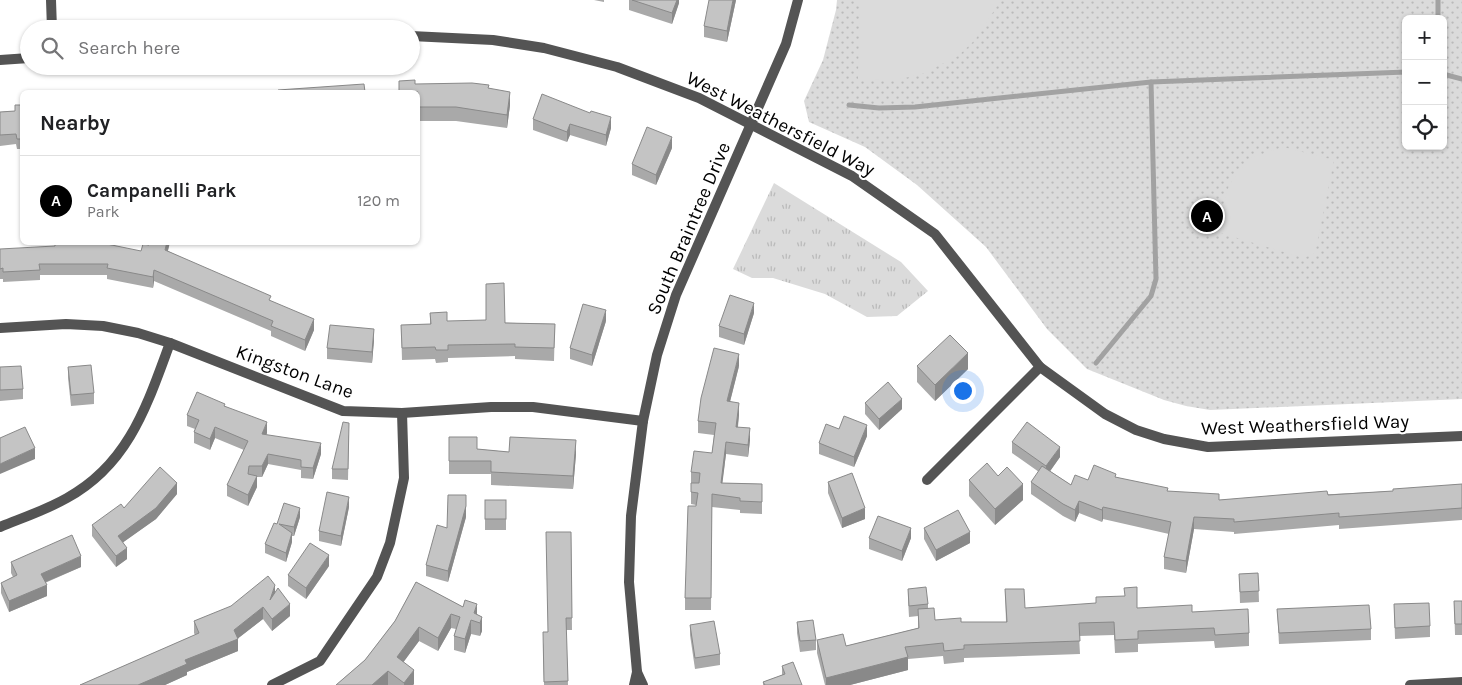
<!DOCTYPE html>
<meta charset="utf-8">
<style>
:root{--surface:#fff;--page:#f2f2f2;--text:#202124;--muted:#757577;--line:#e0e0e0;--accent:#000}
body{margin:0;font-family:Karla,sans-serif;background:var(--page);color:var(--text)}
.controls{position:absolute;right:15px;top:15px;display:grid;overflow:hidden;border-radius:8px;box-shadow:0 1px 4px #0004}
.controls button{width:45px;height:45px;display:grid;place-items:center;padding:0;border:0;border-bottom:1px solid var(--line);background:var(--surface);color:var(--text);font:25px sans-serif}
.you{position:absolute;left:962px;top:390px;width:18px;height:18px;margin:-12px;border:4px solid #fff;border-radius:50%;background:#1a73e8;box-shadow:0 0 0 8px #1a73e833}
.badge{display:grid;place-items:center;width:32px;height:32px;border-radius:50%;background:var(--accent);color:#fff;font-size:16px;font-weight:700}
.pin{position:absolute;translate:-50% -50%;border:2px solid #fff;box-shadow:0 1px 5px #0006}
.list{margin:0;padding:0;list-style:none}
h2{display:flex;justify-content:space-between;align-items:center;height:65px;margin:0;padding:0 20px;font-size:21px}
h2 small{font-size:16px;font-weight:400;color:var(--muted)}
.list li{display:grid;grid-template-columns:32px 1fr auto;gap:15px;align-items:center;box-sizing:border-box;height:90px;padding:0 20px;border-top:1px solid var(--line)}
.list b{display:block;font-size:19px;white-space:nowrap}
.list p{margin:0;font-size:16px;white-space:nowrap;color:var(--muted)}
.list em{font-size:16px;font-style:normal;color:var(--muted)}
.icon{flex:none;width:28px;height:28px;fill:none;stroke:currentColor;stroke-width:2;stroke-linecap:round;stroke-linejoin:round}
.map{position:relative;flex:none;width:1462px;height:685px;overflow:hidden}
.search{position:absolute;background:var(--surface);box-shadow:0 1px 4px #0004;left:20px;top:20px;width:400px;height:55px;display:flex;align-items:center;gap:12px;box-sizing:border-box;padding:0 18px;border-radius:28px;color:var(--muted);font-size:19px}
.panel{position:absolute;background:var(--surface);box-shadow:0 1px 4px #0004;left:20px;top:90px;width:400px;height:155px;border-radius:8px}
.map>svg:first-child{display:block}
</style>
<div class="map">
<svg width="1462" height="685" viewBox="0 0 1462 685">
<defs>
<pattern id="grass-tufts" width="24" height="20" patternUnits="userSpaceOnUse" patternTransform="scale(1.25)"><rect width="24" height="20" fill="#dbdbdb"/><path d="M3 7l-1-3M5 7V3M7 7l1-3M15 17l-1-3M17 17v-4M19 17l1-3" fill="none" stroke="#bababa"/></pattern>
<pattern id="park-dots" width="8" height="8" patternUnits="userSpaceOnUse" patternTransform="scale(1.25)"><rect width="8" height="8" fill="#dbdbdb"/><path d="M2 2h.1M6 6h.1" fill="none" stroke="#bababa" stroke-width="1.8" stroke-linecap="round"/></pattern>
</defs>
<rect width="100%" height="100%" fill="#fff"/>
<path fill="url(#grass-tufts)" d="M 774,183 L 901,262 L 928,291 L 897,316 L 867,317 L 825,294 L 773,278 L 752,278 L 733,269 Z"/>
<path fill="url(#park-dots)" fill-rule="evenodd" d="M 837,0 L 1462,0 L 1462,399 L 1210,410 L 1186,406 L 1164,400 L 1087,369 L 1047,329 L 986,247 L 917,185 L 865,147 L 809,122 L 804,101 L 823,60 L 836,10 ZM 1406,19 L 1443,19 L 1443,146 L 1406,146 Z"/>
<g fill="#dbdbdb">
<path d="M 860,0 L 1001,0 L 975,40 L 958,56 L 922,74 L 896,80 L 858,79 Z"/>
<path d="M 1283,147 L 1334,160 L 1315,253 L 1304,258 L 1217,232 L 1229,185 L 1250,158 Z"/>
</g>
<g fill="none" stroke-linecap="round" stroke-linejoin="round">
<g stroke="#a2a2a2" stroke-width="5">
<path d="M 1438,19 L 1438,0"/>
<path d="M 1443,74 L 1462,79"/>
<path d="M 849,105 L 879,108 L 915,107 L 1151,82 L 1406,72"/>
<path d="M 1096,363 L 1151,296 L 1156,279 L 1151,82"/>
</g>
<g stroke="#545454" stroke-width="10">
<path d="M 51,0 L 52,29"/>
<path d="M 0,328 L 66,324 L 103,326 L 138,333 L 170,343 L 343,411 L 402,413 L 491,407 L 533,407 L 643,421"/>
<path d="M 927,480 L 1040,367"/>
<path d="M 0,527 C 22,518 46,510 67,498 C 129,464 147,405 170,343"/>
<path d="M 637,672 L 643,685"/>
<path d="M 272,685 L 320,661 L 377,577 L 390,543 L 404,478 L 402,413"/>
<path d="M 1410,685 L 1462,682"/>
</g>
<g stroke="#545454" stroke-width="10">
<path d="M 411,36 L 493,40 L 544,48 L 617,67 L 699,98 L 852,176 L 935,234 L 1040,367 L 1105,414 L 1136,430 L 1164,439 L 1208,447 L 1462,436"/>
<path d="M 0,60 L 29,58"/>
<path d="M 634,685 L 637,672 L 629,582 L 631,516 L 643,421 L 657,355 L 676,295 L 786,44 L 798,0"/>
</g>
</g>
<g fill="#a9a9a9">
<path d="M 594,0 L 604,0 L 604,2 Z"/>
<path d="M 629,0 L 679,0 L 679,3 L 672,24 L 629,10 Z"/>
<path d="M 736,0 L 727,42 L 704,37 L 704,26 Z"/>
<path d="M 415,84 L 489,88 L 510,105 L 507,128 L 456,121 L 418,121 L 418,92 Z"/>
<path d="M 22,105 L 22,149 L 17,149 L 16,144 L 0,146 L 0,112 L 15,111 Z"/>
<path d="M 533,119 L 611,128 L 606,146 L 570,135 L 567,142 L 533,130 Z"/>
<path d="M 672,148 L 656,185 L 632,175 L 632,164 Z"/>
<path d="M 150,242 L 170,242 L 168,251 L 271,301 L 314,330 L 305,351 L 271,336 L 271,331 L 154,281 L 153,288 L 107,279 L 107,275 L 40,275 L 40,280 L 3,282 L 3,279 L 0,279 L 0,249 L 141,251 L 149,245 Z"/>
<path d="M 430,313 L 447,321 L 555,324 L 554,361 L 515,359 L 515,356 L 448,358 L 448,362 L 436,363 L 435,359 L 402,360 L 401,325 L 430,324 Z"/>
<path d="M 754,313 L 744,345 L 719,337 L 719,326 Z"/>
<path d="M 606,321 L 592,366 L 570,359 L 570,348 Z"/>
<path d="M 374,340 L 372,363 L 327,359 L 327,348 Z"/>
<path d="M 739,366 L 730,402 L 739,415 L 738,427 L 750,440 L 748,457 L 726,454 L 722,483 L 762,484 L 762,514 L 740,513 L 740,510 L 712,507 L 711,610 L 685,610 L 685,598 L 696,505 L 691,504 L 691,472 L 712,453 L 714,435 L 698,433 L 698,421 Z"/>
<path d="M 917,366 L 968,369 L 935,401 L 917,382 Z"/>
<path d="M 0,367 L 23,389 L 23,399 L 0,401 Z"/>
<path d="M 68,367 L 94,393 L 94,404 L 71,406 L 68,378 Z"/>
<path d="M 865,403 L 902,409 L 879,430 L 865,414 Z"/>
<path d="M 225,406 L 267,433 L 266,435 L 321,454 L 313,479 L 301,478 L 301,470 L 268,464 L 262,477 L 257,477 L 257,487 L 248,506 L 227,496 L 227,485 L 244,450 L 215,438 L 210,450 L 194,443 L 194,432 L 195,429 L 187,426 L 187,415 Z"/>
<path d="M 839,429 L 867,436 L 854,467 L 819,454 L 819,443 Z"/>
<path d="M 349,434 L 348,480 L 332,479 L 332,469 Z"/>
<path d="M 449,437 L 477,449 L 509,452 L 576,454 L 573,489 L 491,485 L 491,474 L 449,474 Z"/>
<path d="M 1012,442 L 1060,457 L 1050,471 L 1071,485 L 1088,480 L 1116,477 L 1168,491 L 1219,500 L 1393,491 L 1462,484 L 1462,520 L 1339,529 L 1339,525 L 1234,534 L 1234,532 L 1194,529 L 1186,573 L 1164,569 L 1164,557 L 1169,534 L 1103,519 L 1102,522 L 1079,513 L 1075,522 L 1063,516 L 1031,494 L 1031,482 L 1039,472 L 1012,453 Z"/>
<path d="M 998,476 L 1023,500 L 995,525 L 969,496 L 969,480 Z"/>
<path d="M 828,482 L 865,519 L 842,528 L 828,493 Z"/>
<path d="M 177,494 L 156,519 L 123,542 L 127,559 L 116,567 L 92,536 L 92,525 L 124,508 Z"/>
<rect x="485" y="500" width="21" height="30"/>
<path d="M 349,507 L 341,546 L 319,541 L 319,531 Z"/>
<path d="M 300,517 L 294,536 L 292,536 L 292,542 L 286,562 L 265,553 L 265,544 L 277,524 Z"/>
<path d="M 466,517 L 448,582 L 426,576 L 426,565 L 447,528 Z"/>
<path d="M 924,528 L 970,543 L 936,561 L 924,539 Z"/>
<path d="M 571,532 L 572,630 L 566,630 L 568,685 L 544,685 L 543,645 L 548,632 Z"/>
<path d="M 869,538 L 911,538 L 902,561 L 869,549 Z"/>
<path d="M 11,562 L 81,567 L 45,583 L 47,596 L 9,612 L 1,593 L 1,583 L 13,577 L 11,573 Z"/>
<path d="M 329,566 L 306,599 L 288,586 L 288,575 Z"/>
<path d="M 1258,573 L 1259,602 L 1240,603 L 1239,574 Z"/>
<path d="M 416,582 L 482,617 L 482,631 L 480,636 L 471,634 L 465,653 L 454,650 L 454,636 L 456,629 L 451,628 L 438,651 L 419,641 L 403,662 L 414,684 L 413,685 L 336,685 L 365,660 L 395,621 Z"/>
<path d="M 908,589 L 928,604 L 928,608 L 935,620 L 961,622 L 1006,622 L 1005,589 L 1025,608 L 1137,608 L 1192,612 L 1249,633 L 1249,646 L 1215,648 L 1214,641 L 1138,644 L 1138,652 L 1115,653 L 1114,635 L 1079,636 L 1080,654 L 964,658 L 964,662 L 944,664 L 943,656 L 908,659 L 908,670 L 850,685 L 825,685 L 817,653 L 817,640 L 846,646 L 918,628 L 918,616 L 909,617 L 908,599 Z"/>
<path d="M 275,593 L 290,616 L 272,631 L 263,619 L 238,638 L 238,651 L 187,672 L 187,675 L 165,685 L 80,685 L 195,635 L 194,633 L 194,621 Z"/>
<path d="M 1454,601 L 1462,601 L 1462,635 L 1455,635 Z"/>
<path d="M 1394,604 L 1430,626 L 1430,637 L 1395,639 Z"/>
<path d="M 1277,609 L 1371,629 L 1371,640 L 1279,644 Z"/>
<path d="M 797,622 L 816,640 L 816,650 L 800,652 L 797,633 Z"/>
<path d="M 690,625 L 720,654 L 720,665 L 695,669 L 690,635 Z"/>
<path d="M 782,666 L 802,685 L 763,685 L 763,682 L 782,675 Z"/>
</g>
<g fill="#898989">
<path d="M 677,0 L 679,0 L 679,3 L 672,24 L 672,13 Z"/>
<path d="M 733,0 L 736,0 L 727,42 L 727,31 Z"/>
<path d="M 510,92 L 510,105 L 507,128 L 507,115 Z"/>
<path d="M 611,117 L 611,128 L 606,146 L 606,135 Z"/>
<path d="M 570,124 L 570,135 L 567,142 L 567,132 Z"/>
<path d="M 672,137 L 672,148 L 656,185 L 656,175 Z"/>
<path d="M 167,242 L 170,242 L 165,261 L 165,250 Z"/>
<path d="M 154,270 L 154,281 L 153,288 L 153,277 Z"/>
<path d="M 754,303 L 754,313 L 744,345 L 744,334 Z"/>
<path d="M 606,310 L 606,321 L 592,366 L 592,355 Z"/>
<path d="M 314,319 L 314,330 L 305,351 L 305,340 Z"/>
<path d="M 374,329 L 374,340 L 372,363 L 372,352 Z"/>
<path d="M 968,353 L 968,369 L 935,401 L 935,385 Z"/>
<path d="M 739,354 L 739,366 L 727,413 L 727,401 Z"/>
<path d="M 902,399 L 902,409 L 879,430 L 879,419 Z"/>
<path d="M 739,403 L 739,415 L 736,439 L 736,427 Z"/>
<path d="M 267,422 L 267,433 L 262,445 L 262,434 Z"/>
<path d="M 867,425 L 867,436 L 854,467 L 854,457 Z"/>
<path d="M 215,427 L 215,438 L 210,450 L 210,439 Z"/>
<path d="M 750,428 L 750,440 L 748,457 L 748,445 Z"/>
<path d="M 576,440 L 576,454 L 573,489 L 573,476 Z"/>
<path d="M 726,442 L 726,454 L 721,495 L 721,483 Z"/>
<path d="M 321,443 L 321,454 L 313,479 L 313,468 Z"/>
<path d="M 1060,447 L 1060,457 L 1046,477 L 1046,466 Z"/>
<path d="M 35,448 L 35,459 L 0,474 L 0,464 Z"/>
<path d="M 268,454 L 268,464 L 262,477 L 262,466 Z"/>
<path d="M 257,476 L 257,487 L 248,506 L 248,495 Z"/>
<path d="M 177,483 L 177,494 L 156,519 L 118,546 L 118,536 Z"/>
<path d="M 1023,484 L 1023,500 L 995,525 L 995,509 Z"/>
<path d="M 466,495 L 466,517 L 448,582 L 448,571 Z"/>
<path d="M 349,497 L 349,507 L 341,546 L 341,536 Z"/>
<path d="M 1079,501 L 1079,513 L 1075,522 L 1075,510 Z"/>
<path d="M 1103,507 L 1103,519 L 1102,522 L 1102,510 Z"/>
<path d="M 300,508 L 300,517 L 294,536 L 294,527 Z"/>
<path d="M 865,508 L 865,519 L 842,528 L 842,518 Z"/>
<path d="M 1194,517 L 1194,529 L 1186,573 L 1186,561 Z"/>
<path d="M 911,528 L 911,538 L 902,561 L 902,551 Z"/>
<path d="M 970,532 L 970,543 L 936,561 L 936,550 Z"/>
<path d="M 292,533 L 292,542 L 286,562 L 286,553 Z"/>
<path d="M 127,548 L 127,559 L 116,567 L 116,556 Z"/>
<path d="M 329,555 L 329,566 L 306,599 L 306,588 Z"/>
<path d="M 81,556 L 81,567 L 41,584 L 41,574 Z"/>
<path d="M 47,585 L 47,596 L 9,612 L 9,601 Z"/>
<path d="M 275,585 L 275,596 L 270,600 Z"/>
<path d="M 290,604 L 290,616 L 272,631 L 272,619 Z"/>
<path d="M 477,604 L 477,617 L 474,613 Z"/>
<path d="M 263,607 L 263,619 L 236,640 L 238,639 L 238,651 L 187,672 L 187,675 L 165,685 L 138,685 L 185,660 L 234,630 Z"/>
<path d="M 451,614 L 451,628 L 438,651 L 438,638 Z"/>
<path d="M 482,617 L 482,631 L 480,636 L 480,623 Z"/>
<path d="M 471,620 L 471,634 L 465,653 L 465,639 Z"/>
<path d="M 419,627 L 419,641 L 397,671 L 397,657 Z"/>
<path d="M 908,657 L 908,670 L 850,685 L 826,685 L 826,678 Z"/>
<path d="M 414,670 L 414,684 L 413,685 L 404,685 L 404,683 Z"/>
<path d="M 388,671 L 388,685 L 372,685 Z"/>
</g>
<g fill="#c4c4c4" stroke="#898989">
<path d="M 632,0 L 677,0 L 672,13 Z"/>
<path d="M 709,0 L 733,0 L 727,31 L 704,26 Z"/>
<path d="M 415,80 L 415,84 L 472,83 L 489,85 L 488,88 L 510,92 L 507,115 L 456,107 L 418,107 L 418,92 L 399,92 L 399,81 Z"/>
<path d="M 364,84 L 365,92 L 278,92 L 278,90 Z"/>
<path d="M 542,94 L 590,113 L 591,111 L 611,117 L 606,135 L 570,124 L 567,132 L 533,119 Z"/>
<path d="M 15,105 L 22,105 L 22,139 L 17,139 L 16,134 L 0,135 L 0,112 L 15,111 Z"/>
<path d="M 647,127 L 672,137 L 656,175 L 632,164 Z"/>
<path d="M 55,242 L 97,242 L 141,251 L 143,244 L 149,245 L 150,242 L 167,242 L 165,250 L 271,296 L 269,300 L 314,319 L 305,340 L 271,326 L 273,321 L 154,270 L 153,277 L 107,268 L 108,264 L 39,264 L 40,270 L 3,272 L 3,268 L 0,269 L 0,249 L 55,246 Z"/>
<path d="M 504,283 L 505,323 L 555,324 L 554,348 L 515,347 L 515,344 L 448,345 L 448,350 L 436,350 L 435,347 L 402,348 L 401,325 L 431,324 L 430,313 L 447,312 L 447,321 L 486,320 L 486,284 Z"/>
<path d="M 730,295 L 754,303 L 744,334 L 719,326 Z"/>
<path d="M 583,304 L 606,310 L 592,355 L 570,348 Z"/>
<path d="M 330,325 L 374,329 L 372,352 L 327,348 Z"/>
<path d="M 950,335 L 968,353 L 935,385 L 917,366 Z"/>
<path d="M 714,348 L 739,354 L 727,401 L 739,403 L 736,427 L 750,428 L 748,445 L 726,442 L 721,483 L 762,484 L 762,502 L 740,501 L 740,498 L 712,494 L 711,598 L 685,598 L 688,506 L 696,506 L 698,493 L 691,492 L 691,483 L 699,483 L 700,473 L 691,472 L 694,451 L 712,453 L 716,423 L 698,421 L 701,398 Z"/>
<path d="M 91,365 L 94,393 L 71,395 L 68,367 Z"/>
<path d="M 21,366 L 23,389 L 0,390 L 0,367 Z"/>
<path d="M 888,382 L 902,399 L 879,419 L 865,403 Z"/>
<path d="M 197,392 L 225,404 L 224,406 L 267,422 L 262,434 L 321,443 L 313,468 L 301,467 L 301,460 L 268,454 L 262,466 L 249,466 L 248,474 L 257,476 L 248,495 L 227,485 L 248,441 L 215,427 L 210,439 L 194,432 L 199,420 L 187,415 Z"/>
<path d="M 844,416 L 867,425 L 854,457 L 819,443 L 826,424 L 839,429 Z"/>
<path d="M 343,422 L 349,423 L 348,469 L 332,469 Z"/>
<path d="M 1027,422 L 1060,447 L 1046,466 L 1012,442 Z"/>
<path d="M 25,427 L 35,448 L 0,464 L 0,438 Z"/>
<path d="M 449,437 L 477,437 L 477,449 L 509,452 L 510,437 L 576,440 L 573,476 L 491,472 L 491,461 L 449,461 Z"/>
<path d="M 987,463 L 998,476 L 1007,467 L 1023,484 L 995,509 L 969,480 Z"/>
<path d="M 1094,465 L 1116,474 L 1115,477 L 1168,488 L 1167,491 L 1219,494 L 1219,500 L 1327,491 L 1328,495 L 1393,491 L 1393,489 L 1462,484 L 1462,508 L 1339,517 L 1339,513 L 1234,522 L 1234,519 L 1194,517 L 1186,561 L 1164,557 L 1171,522 L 1103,507 L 1102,510 L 1079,501 L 1075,510 L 1063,504 L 1031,482 L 1042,466 L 1071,485 L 1075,475 L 1088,480 Z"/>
<path d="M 160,467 L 177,483 L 156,508 L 118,536 L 127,548 L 116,556 L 92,525 L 121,504 L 124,508 Z"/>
<path d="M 852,473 L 865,508 L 842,518 L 828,482 Z"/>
<path d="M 327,492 L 349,497 L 341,536 L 319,531 Z"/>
<path d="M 448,495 L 466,495 L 466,506 L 448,571 L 426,565 L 437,525 L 447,528 Z"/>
<rect x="485" y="500" width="21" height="19"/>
<path d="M 284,503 L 300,508 L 294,527 L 279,524 L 292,533 L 286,553 L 265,544 L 274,523 L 277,524 Z"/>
<path d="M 958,510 L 970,532 L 936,550 L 924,528 Z"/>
<path d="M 878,516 L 911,528 L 902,551 L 869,538 Z"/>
<path d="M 546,532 L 571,532 L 572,618 L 566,618 L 568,681 L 544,682 L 543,632 L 548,632 Z"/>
<path d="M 72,535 L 81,556 L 41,574 L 47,585 L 9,601 L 1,583 L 17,575 L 11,562 Z"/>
<path d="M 310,543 L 329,555 L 306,588 L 288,575 Z"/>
<path d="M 1258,573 L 1259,591 L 1240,592 L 1239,574 Z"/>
<path d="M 268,576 L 275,585 L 270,600 L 278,588 L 290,604 L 272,619 L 263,607 L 234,630 L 238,639 L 185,660 L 187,664 L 138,685 L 80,685 L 199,633 L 194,621 L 231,606 Z"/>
<path d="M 416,582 L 463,607 L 465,600 L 477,604 L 474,613 L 482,617 L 480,623 L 471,620 L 465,639 L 454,636 L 460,617 L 451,614 L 438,638 L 419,627 L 397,657 L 414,670 L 404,683 L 388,671 L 372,685 L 336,685 L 365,660 L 395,621 Z"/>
<path d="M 926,587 L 928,604 L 909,606 L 908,589 Z"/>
<path d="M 1137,587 L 1137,608 L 1192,605 L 1192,612 L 1248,609 L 1249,633 L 1215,635 L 1214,628 L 1138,631 L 1138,639 L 1115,640 L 1114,622 L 1079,623 L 1080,641 L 964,645 L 964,649 L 944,651 L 943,643 L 905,647 L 908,657 L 826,678 L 817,640 L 843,634 L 846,646 L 919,628 L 918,609 L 934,608 L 935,620 L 961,618 L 961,622 L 1007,622 L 1005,589 L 1024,589 L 1025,608 L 1096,603 L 1096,597 L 1125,596 L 1124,588 Z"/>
<path d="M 1454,601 L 1462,601 L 1462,624 L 1455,624 Z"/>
<path d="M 1429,603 L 1430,626 L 1395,628 L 1394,604 Z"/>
<path d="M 1369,605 L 1371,629 L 1279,633 L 1277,609 Z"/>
<path d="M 813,620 L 816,640 L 800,641 L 797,622 Z"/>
<path d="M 714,621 L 720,654 L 695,658 L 690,625 Z"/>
<path d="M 793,662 L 802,685 L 765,685 L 763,682 L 785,674 L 782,666 Z"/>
</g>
<g text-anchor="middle" stroke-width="4" stroke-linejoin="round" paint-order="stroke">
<g font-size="19" fill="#000" stroke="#fff">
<text transform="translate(781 123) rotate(27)" y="7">West Weathersfield Way</text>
<text transform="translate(688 228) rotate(-67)" y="7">South Braintree Drive</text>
<text transform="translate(295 371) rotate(20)" y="7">Kingston Lane</text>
<text transform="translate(1305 424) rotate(-2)" y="7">West Weathersfield Way</text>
</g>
</g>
</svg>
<div class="controls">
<button>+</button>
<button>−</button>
<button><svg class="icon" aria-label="locate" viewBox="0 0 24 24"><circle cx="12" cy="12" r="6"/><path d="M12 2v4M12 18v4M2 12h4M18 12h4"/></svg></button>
</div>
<div class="you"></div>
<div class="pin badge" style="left:1207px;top:216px">A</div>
<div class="search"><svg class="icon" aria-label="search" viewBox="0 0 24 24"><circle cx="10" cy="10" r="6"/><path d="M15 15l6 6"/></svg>Search here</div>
<section class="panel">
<h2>Nearby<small></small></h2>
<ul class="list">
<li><span class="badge">A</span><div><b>Campanelli Park</b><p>Park</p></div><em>120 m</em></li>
</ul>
</section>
</div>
